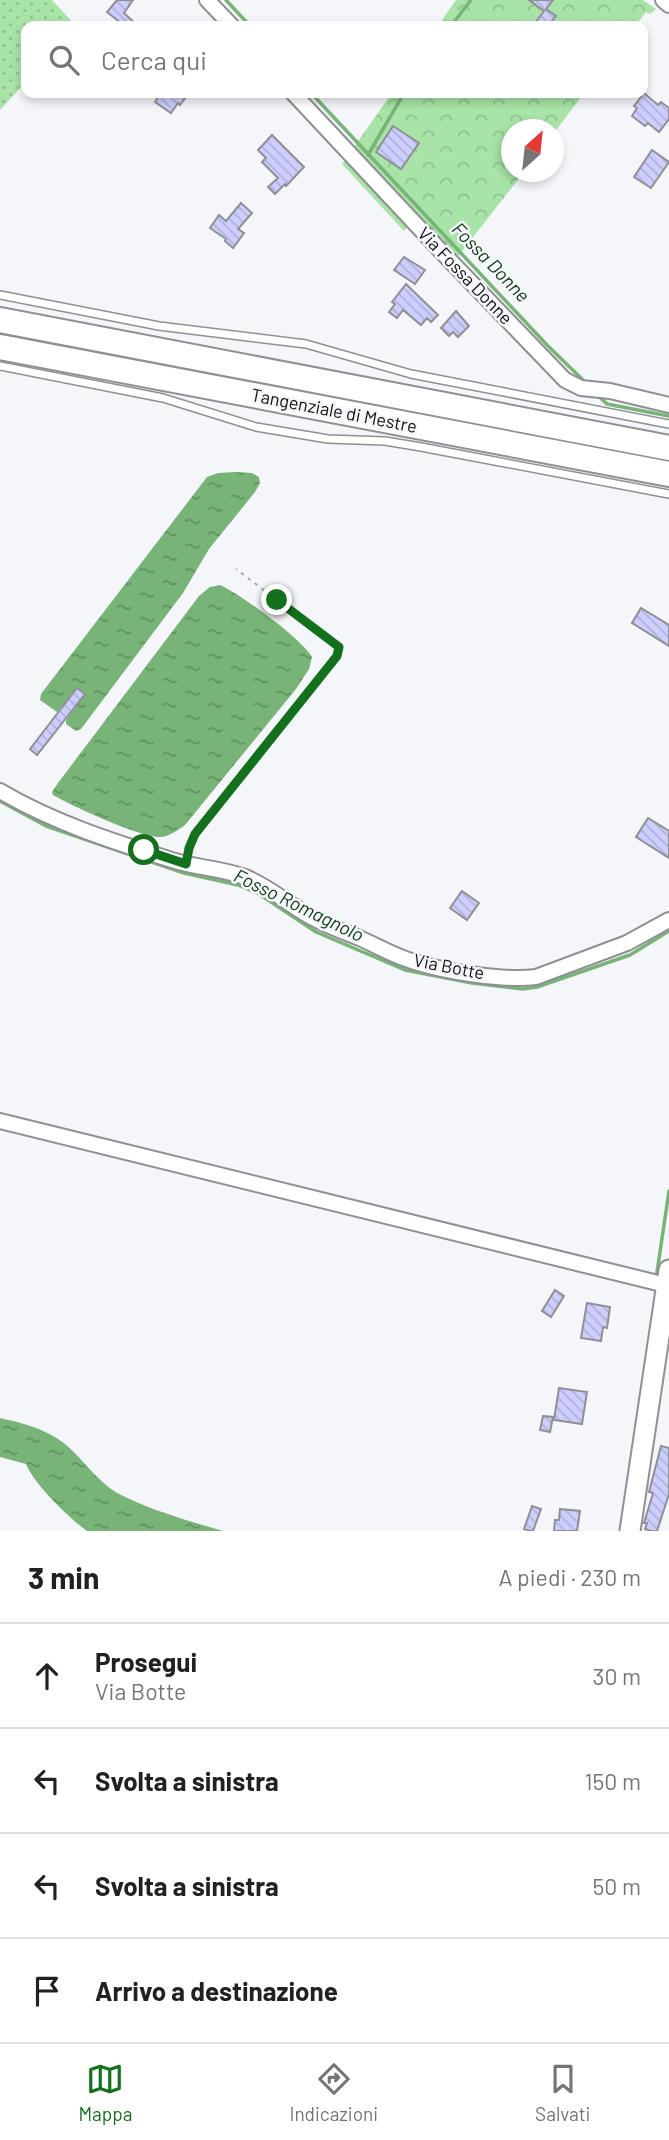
<!DOCTYPE html>
<html lang="it">
<meta charset="utf-8">
<style>
:root{--surface:#fff;--page:#f2f2f2;--text:#202124;--muted:#757577;--line:#e0e0e0;--accent:#13701d}
body{margin:0;font-family:Barlow,sans-serif;background:var(--page);color:var(--text)}
.compass{position:absolute;left:501px;top:119px;width:63px;height:63px;border-radius:50%;background:var(--surface);box-shadow:0 4px 10px #0003;rotate:27deg}
.stop{position:absolute;width:21px;height:21px;margin:-16px;border:5px solid #13701d;border-radius:50%;background:#fff}
.stop.end{background:#13701d;border-color:#fff;box-shadow:0 2px 7px #0008}
.list{margin:0;padding:0;list-style:none}
h2{display:flex;justify-content:space-between;align-items:center;height:91px;margin:0;padding:0 28px;font-size:30px}
h2 small{font-size:23px;font-weight:400;color:var(--muted)}
.list li{display:grid;grid-template-columns:46px 1fr auto;gap:21px;align-items:center;box-sizing:border-box;height:105px;padding:0 28px;border-top:2px solid var(--line)}
.list b{display:block;font-size:26px;white-space:nowrap}
.list p{margin:0;font-size:23px;white-space:nowrap;color:var(--muted)}
.list em{font-size:23px;font-style:normal;color:var(--muted)}
.icon{flex:none;width:38px;height:38px;fill:none;stroke:currentColor;stroke-width:2;stroke-linecap:round;stroke-linejoin:round}
.map{position:relative;flex:none;width:669px;height:1531px;overflow:hidden}
.search{position:absolute;background:var(--surface);box-shadow:0 4px 10px #0003;left:21px;right:21px;top:21px;height:77px;display:flex;align-items:center;gap:18px;box-sizing:border-box;padding:0 24px;border-radius:14px;color:var(--muted);font-size:26px}
.sheet{height:511px;background:var(--surface)}
nav{display:flex;justify-content:space-around;align-items:center;box-sizing:border-box;height:98px;border-top:2px solid var(--line);background:var(--surface);font-size:19px;color:var(--muted)}
nav a{display:grid;justify-items:center;gap:4px}
nav .on{color:var(--accent)}
.map>svg:first-child{display:block}
</style>
<div class="map">
<svg width="669" height="1531" viewBox="0 0 669 1531">
<defs>
<pattern id="grass-dots" width="8" height="8" patternUnits="userSpaceOnUse" patternTransform="scale(1.75)"><rect width="8" height="8" fill="#a8e3a7"/><path d="M2 2h.1M6 6h.1" fill="none" stroke="#90c28f" stroke-width="1.8" stroke-linecap="round"/></pattern>
<pattern id="forest-crowns" width="20" height="18" patternUnits="userSpaceOnUse" patternTransform="scale(1.75)"><rect width="20" height="18" fill="#a8e3a7"/><path d="M2 6a3 3 0 1 1 6 0M12 15a3 3 0 1 1 6 0" fill="none" stroke="#90c28f"/></pattern>
<pattern id="water-ripples" width="26" height="14" patternUnits="userSpaceOnUse" patternTransform="scale(1.75)"><rect width="26" height="14" fill="#78b477"/><path d="M2 4q2-2 4 0t4 0M15 11q2-2 4 0t4 0" fill="none" stroke="#619160"/></pattern>
<pattern id="building-back-hatch" width="6" height="6" patternUnits="userSpaceOnUse" patternTransform="scale(1.75)"><rect width="6" height="6" fill="#cccffe"/><path d="M-1 5l2 2M0 0l6 6M5-1l2 2" fill="none" stroke="#aeb1d9"/></pattern>
</defs>
<rect width="100%" height="100%" fill="#f5f6fa"/>
<path fill="url(#grass-dots)" d="M 0,0 L 52,0 L 76,26 L 26,26 L 26,82 L 0,110 Z"/>
<g fill="url(#forest-crowns)">
<path d="M 456,0 L 643,0 L 656,9 L 650,14 L 646,12 L 635,26 L 438,26 Z"/>
<path d="M 392,93 L 584,93 L 554,133 L 554,130 L 512,130 L 512,172 L 524,172 L 456,259 L 414,219 L 404,231 L 342,164 Z"/>
</g>
<g fill="url(#water-ripples)">
<path d="M 236,472 L 252,473 L 259,477 L 260,483 L 255,492 L 209,549 L 183,593 L 81,729 L 76,731 L 66,724 L 66,720 L 85,693 L 77,688 L 57,712 L 40,700 L 41,694 L 207,477 L 218,473 Z"/>
<path d="M 220,585 C 240,594 301,638 312,657 L 309,669 L 296,689 L 185,825 C 178,830 170,836 161,837 C 141,838 72,806 53,795 L 52,792 L 58,783 L 199,596 L 210,587 Z"/>
<path d="M 0,1418 C 23,1423 46,1429 65,1444 C 84,1460 98,1483 121,1495 C 153,1511 189,1521 223,1531 L 87,1531 C 69,1518 34,1484 26,1464 L 0,1457 Z"/>
</g>
<g fill="none" stroke-linecap="round" stroke-linejoin="round">
<g stroke="#78b477" stroke-width="3.5">
<path d="M 226,0 L 250,26"/>
<path d="M 451,26 L 471,0"/>
<path d="M 311,93 L 547,345 L 586,383"/>
<path d="M 368,155 L 404,93"/>
<path d="M 596,394 L 607,404 L 669,416"/>
<path d="M 0,801 L 46,826 L 184,873 L 238,885 L 259,894 L 316,932 L 405,970 L 472,983 L 523,989 L 537,987 L 630,955 L 669,931"/>
<path d="M 656,1279 L 669,1191"/>
</g>
</g>
<g fill="url(#building-back-hatch)" stroke="#909094" stroke-width="2">
<path d="M 117,0 L 133,0 L 124,13 L 138,26 L 125,26 L 107,12 Z"/>
<path d="M 529,0 L 553,0 L 546,9 L 556,16 L 548,26 L 533,26 L 544,11 Z"/>
<path d="M 161,93 L 189,93 L 180,105 L 178,103 L 171,113 L 155,102 Z"/>
<path d="M 644,93 L 658,105 L 661,102 L 669,108 L 669,119 L 659,132 L 648,123 L 645,126 L 632,116 L 637,108 L 634,106 Z"/>
<path d="M 393,126 L 419,143 L 401,169 L 376,152 Z"/>
<path d="M 272,135 L 304,167 L 286,186 L 285,184 L 275,194 L 268,187 L 278,178 L 262,162 L 266,158 L 258,150 Z"/>
<path d="M 652,150 L 669,162 L 651,188 L 634,177 Z"/>
<path d="M 241,203 L 252,213 L 238,229 L 244,233 L 233,248 L 225,241 L 226,239 L 210,228 L 219,215 L 226,221 Z"/>
<path d="M 404,257 L 425,270 L 415,284 L 394,270 Z"/>
<path d="M 406,284 L 438,315 L 431,322 L 427,318 L 421,325 L 403,310 L 397,318 L 389,312 L 395,304 L 392,302 Z"/>
<path d="M 456,311 L 469,326 L 458,337 L 453,332 L 449,336 L 441,328 Z"/>
<path d="M 641,608 L 669,625 L 669,646 L 632,623 Z"/>
<path d="M 77,688 L 85,694 L 37,755 L 30,749 Z"/>
<path d="M 648,818 L 669,831 L 669,858 L 636,837 Z"/>
<path d="M 462,891 L 479,903 L 467,920 L 450,908 Z"/>
<path d="M 555,1290 L 564,1296 L 551,1317 L 542,1311 Z"/>
<path d="M 587,1303 L 610,1307 L 607,1328 L 603,1327 L 601,1341 L 581,1338 Z"/>
<path d="M 559,1388 L 587,1392 L 582,1424 L 554,1420 Z"/>
<path d="M 543,1416 L 553,1417 L 550,1432 L 540,1430 Z"/>
<path d="M 661,1446 L 669,1448 L 669,1494 L 657,1531 L 651,1531 L 645,1529 L 647,1523 L 644,1523 L 653,1493 L 649,1492 Z"/>
<path d="M 532,1506 L 541,1509 L 533,1531 L 530,1531 L 524,1529 Z"/>
<path d="M 560,1509 L 580,1511 L 577,1531 L 554,1531 L 555,1520 L 559,1520 Z"/>
</g>
<g fill="none" stroke-linecap="round" stroke-linejoin="round">
<defs>
<g id="lane">
<path d="M 0,295 L 159,326 L 306,344 L 411,374 L 669,424"/>
<path d="M 0,366 L 163,398 L 256,427 L 328,439 L 385,441 L 421,447 L 669,494"/>
</g>
<g id="street">
<path d="M 207,0 L 232,26"/>
<path d="M 663,0 L 669,5"/>
<path d="M 293,93 L 438,248 L 565,380 L 581,388 L 610,391 L 669,405"/>
<path d="M 0,791 C 52,822 114,842 172,860 C 196,868 221,868 245,877 C 270,887 289,905 313,918 C 327,926 342,931 357,937 C 376,945 395,957 415,962 C 447,972 504,981 536,977 L 627,943 L 669,920"/>
<path d="M 0,1121 L 666,1285"/>
</g>
<path id="secondary" d="M 630,1531 L 669,1270"/>
<g id="highway">
<path d="M 0,320 L 669,448"/>
<path d="M 0,347 L 669,474"/>
</g>
</defs>
<use href="#lane" stroke="#8f9094" stroke-width="10"/>
<use href="#street" stroke="#8f9094" stroke-width="18"/>
<use href="#secondary" stroke="#8f9094" stroke-width="23"/>
<use href="#highway" stroke="#8f9094" stroke-width="28"/>
<path stroke="#a9aaad" stroke-width="2" stroke-dasharray="3.5 5" stroke-linecap="butt" d="M 188,850 L 195,834 L 337,657 L 339,647 L 236,569"/>
<use href="#lane" stroke="#fff" stroke-width="7"/>
<use href="#street" stroke="#fff" stroke-width="14"/>
<use href="#secondary" stroke="#fff" stroke-width="19"/>
<use href="#highway" stroke="#fff" stroke-width="24"/>
</g>
<g fill="none" stroke-linecap="round" stroke-linejoin="round">
<path stroke="#13701d" stroke-width="9" d="M 144,850 L 186,864 L 189,848 L 195,834 L 337,656 L 339,647 L 277,600"/>
</g>
<g text-anchor="middle" stroke-width="5" stroke-linejoin="round" paint-order="stroke">
<g font-size="18" fill="#101012" stroke="#f5f6fa">
<text transform="translate(465 276) rotate(46)" y="6">Via Fossa Donne</text>
<text transform="translate(334 411) rotate(11)" y="6">Tangenziale di Mestre</text>
<text transform="translate(449 967) rotate(11)" y="6">Via Botte</text>
</g>
<g font-size="19" font-style="italic" fill="#0e3911" stroke="#f5f6fa">
<text transform="translate(491 262) rotate(46)" y="7">Fossa Donne</text>
<text transform="translate(299 905) rotate(26)" y="7">Fosso Romagnolo</text>
</g>
</g>
</svg>
<svg class="compass" viewBox="-18 -18 36 36"><path d="M0-13l5 13h-10z" fill="#e53935"/><path d="M0 13l5-13h-10z" fill="#757577"/></svg>
<div class="stop" style="left:144px;top:850px"></div>
<div class="stop end" style="left:277px;top:600px"></div>
<div class="search"><svg class="icon" aria-label="search" viewBox="0 0 24 24"><circle cx="10" cy="10" r="6"/><path d="M15 15l6 6"/></svg>Cerca qui</div>
</div>
<section class="sheet">
<h2>3 min<small>A piedi · 230 m</small></h2>
<ul class="list">
<li><svg class="icon" aria-label="ahead" viewBox="0 0 24 24"><path d="M12 20V5M6 11l6-6 6 6"/></svg><div><b>Prosegui</b><p>Via Botte</p></div><em>30 m</em></li>
<li><svg class="icon" aria-label="left" viewBox="0 0 24 24"><path d="M17 20v-9H6M10 6l-5 5 5 5"/></svg><div><b>Svolta a sinistra</b></div><em>150 m</em></li>
<li><svg class="icon" aria-label="left" viewBox="0 0 24 24"><path d="M17 20v-9H6M10 6l-5 5 5 5"/></svg><div><b>Svolta a sinistra</b></div><em>50 m</em></li>
<li><svg class="icon" aria-label="arrive" viewBox="0 0 24 24"><path d="M6 21V4h12l-3 4 3 4H6"/></svg><div><b>Arrivo a destinazione</b></div></li>
</ul>
</section>
<nav>
<a class="on"><svg class="icon" aria-label="map" viewBox="0 0 24 24"><path d="M3 6l6-2 6 2 6-2v14l-6 2-6-2-6 2zM9 4v14M15 6v14"/></svg>Mappa</a>
<a><svg class="icon" aria-label="directions" viewBox="0 0 24 24"><path d="M12 3l9 9-9 9-9-9zM9 14v-3h6M13 9l2 2-2 2"/></svg>Indicazioni</a>
<a><svg class="icon" aria-label="saved" viewBox="0 0 24 24"><path d="M7 4h10v16l-5-4-5 4z"/></svg>Salvati</a>
</nav>
